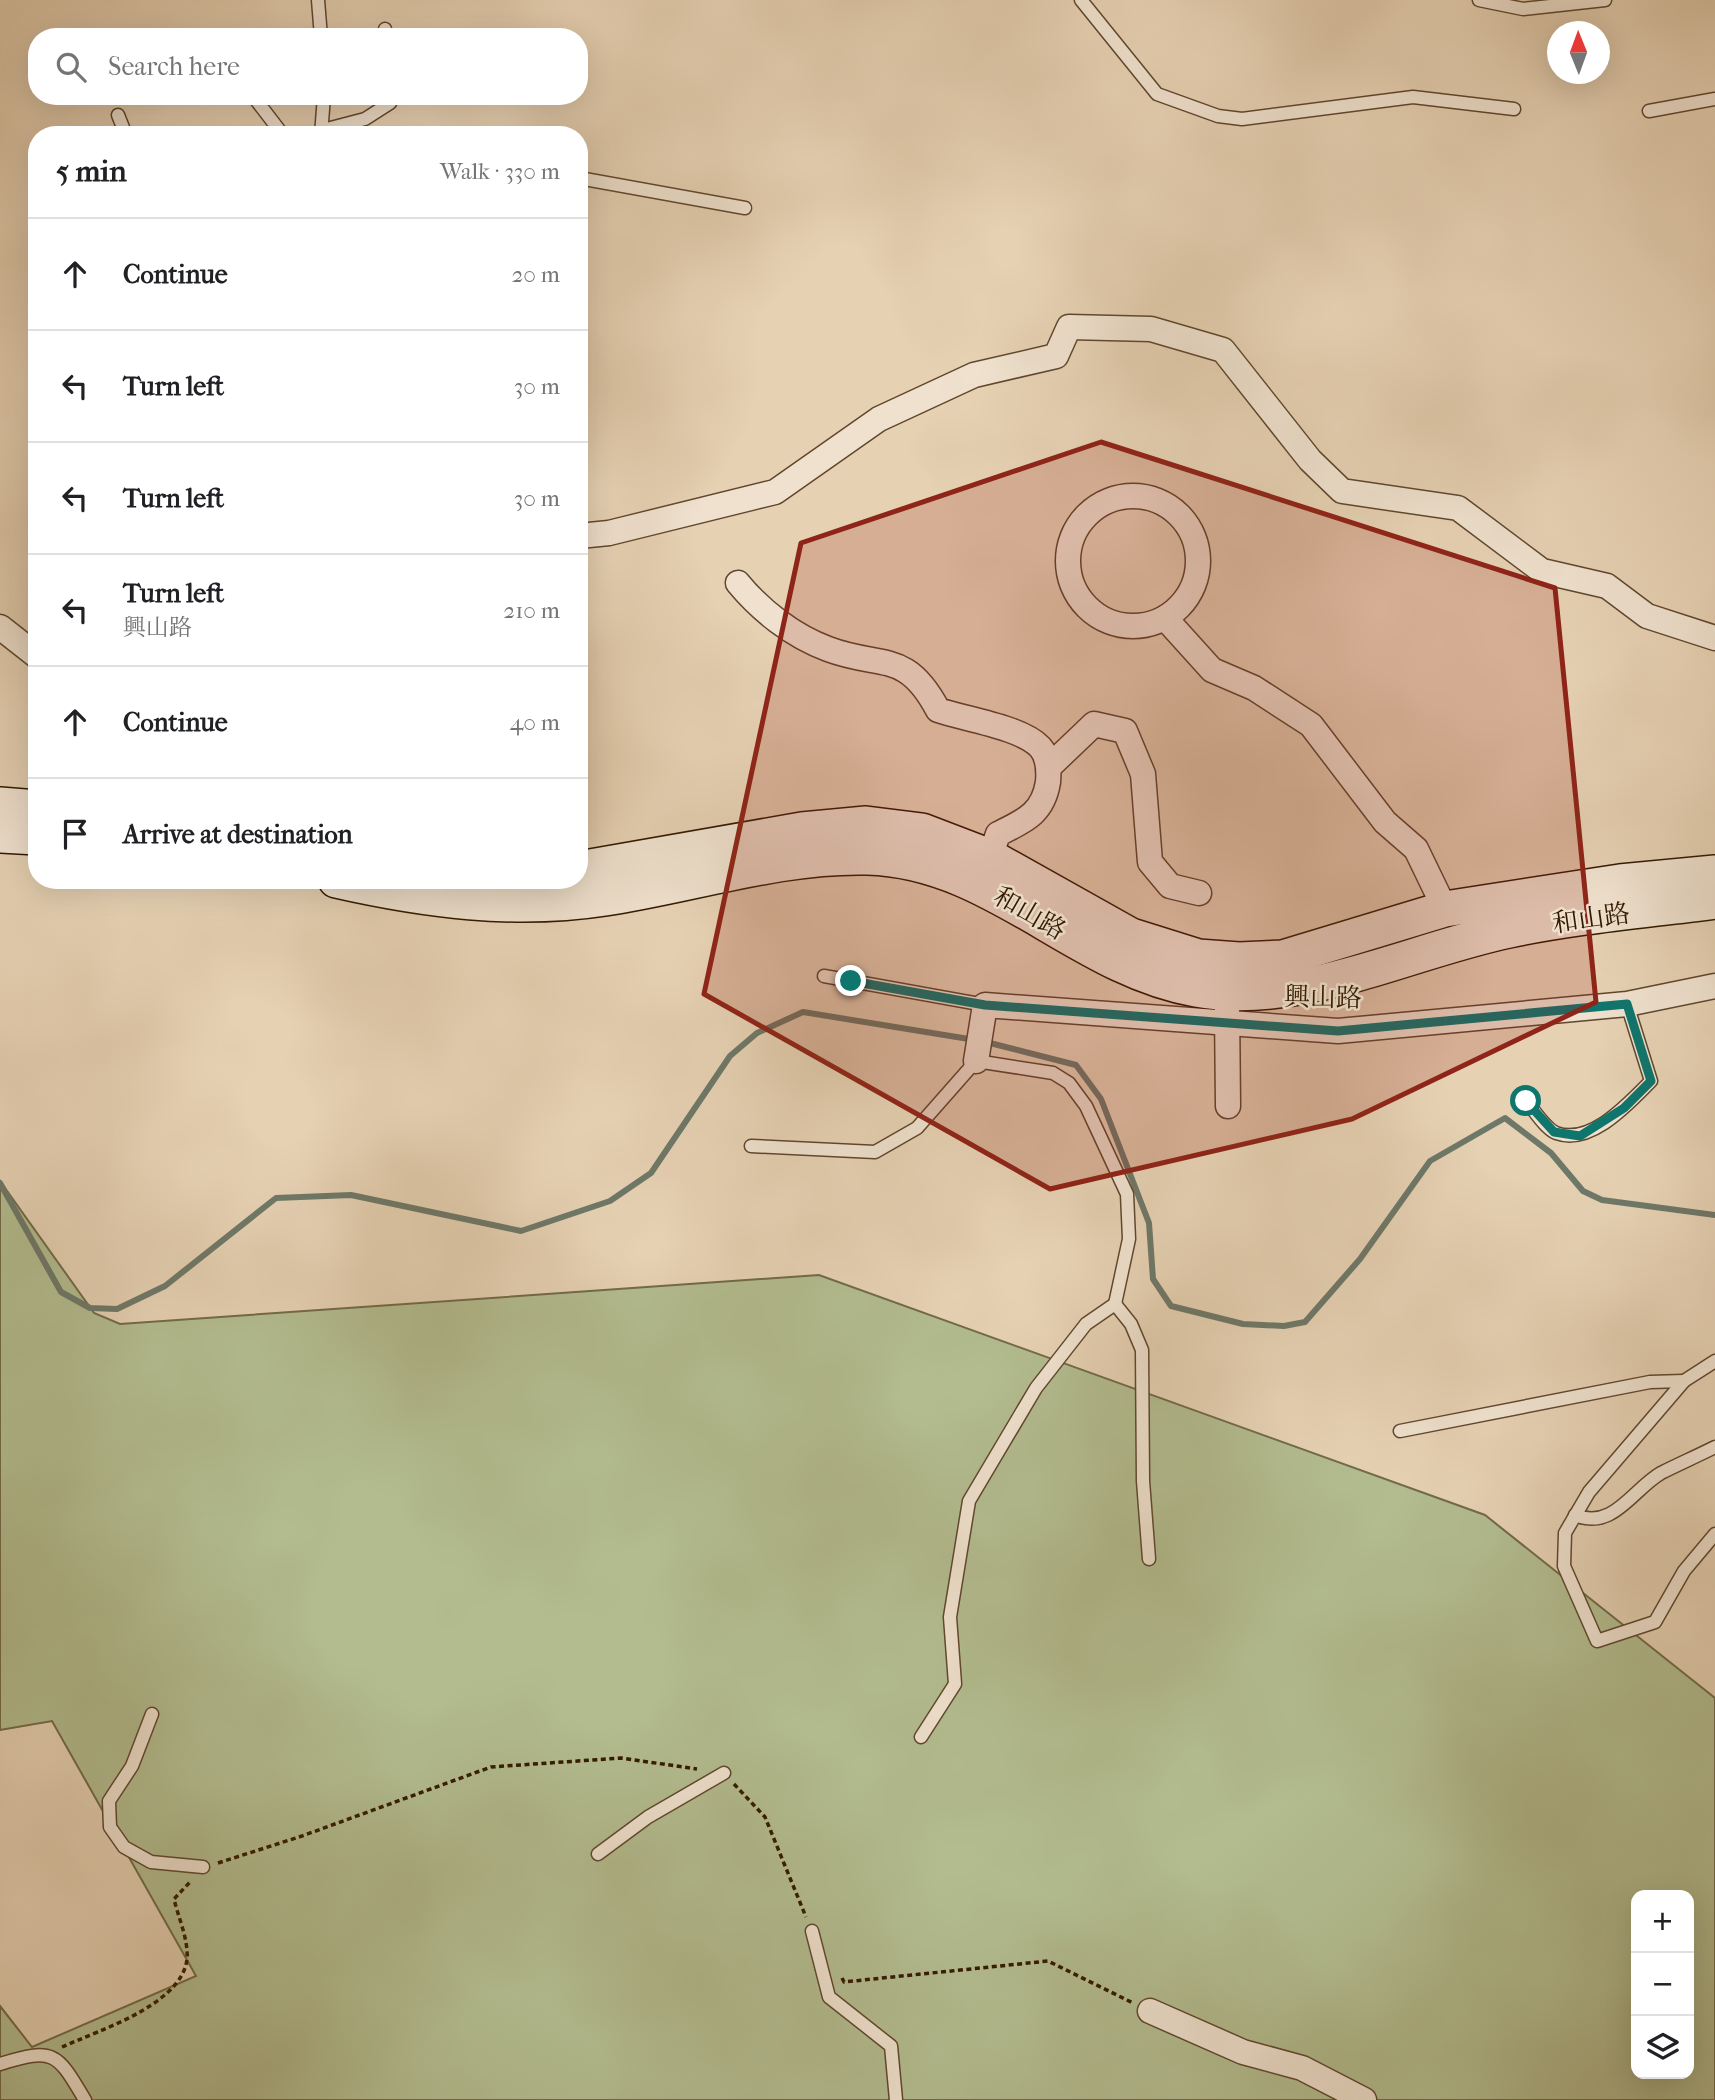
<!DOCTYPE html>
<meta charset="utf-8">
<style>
:root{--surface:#fff;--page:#f2f2f2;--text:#202124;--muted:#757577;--line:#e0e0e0}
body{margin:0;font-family:"IM FELL French Canon","Noto Serif TC",serif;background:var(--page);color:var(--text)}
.controls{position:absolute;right:21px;bottom:21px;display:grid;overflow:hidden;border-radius:14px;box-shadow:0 7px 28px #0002}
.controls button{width:63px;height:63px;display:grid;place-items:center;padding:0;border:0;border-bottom:2px solid var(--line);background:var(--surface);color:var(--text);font:35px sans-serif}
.compass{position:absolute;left:1547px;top:21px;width:63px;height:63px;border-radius:50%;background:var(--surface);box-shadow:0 7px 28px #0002;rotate:359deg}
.stop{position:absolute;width:21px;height:21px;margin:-16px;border:5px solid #0f766e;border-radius:50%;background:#fff}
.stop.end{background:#0f766e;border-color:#fff;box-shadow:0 2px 7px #0008}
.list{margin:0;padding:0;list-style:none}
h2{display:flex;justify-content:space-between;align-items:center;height:91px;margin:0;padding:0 28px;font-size:30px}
h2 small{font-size:23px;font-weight:400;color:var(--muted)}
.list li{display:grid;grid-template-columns:46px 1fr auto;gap:21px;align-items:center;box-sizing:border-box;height:112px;padding:0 28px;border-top:2px solid var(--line)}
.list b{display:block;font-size:26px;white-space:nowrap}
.list p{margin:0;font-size:23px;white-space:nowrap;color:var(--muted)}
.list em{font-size:23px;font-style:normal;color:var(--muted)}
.icon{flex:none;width:38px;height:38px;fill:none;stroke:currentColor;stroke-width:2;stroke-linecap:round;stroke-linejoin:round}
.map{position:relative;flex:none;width:1715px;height:2100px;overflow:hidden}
.search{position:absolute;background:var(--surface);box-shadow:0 7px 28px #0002;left:28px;top:28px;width:560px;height:77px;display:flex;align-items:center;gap:18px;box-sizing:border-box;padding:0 24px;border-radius:28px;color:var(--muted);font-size:26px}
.panel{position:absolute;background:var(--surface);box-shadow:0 7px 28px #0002;left:28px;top:126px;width:560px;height:763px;border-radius:28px}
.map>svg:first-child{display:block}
</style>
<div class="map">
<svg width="1715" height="2100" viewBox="0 0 1715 2100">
<rect width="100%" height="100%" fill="#e6d1b3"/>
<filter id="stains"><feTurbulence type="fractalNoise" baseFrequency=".00286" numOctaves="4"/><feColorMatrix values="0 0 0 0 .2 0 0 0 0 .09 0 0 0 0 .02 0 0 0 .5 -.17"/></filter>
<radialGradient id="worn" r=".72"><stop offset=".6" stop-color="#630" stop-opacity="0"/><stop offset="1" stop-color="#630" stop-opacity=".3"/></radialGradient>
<path fill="#b2bc8f" stroke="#726a48" stroke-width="2" fill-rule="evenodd" d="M 0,1181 L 94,1313 L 120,1324 L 819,1275 L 1485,1515 L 1715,1698 L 1715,2100 L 0,2100 L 0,2006 L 32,2047 L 196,1976 L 52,1721 L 0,1730 ZM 1636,1895 L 1689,1895 L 1689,2074 L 1636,2074 Z"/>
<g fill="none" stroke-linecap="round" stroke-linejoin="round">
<g stroke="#6e7868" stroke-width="6">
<path d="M 986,1042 L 1076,1065 L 1101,1099 L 1149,1223 L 1153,1279 L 1171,1306 L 1243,1324 L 1284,1326 L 1305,1322 L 1360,1259 L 1430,1161 L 1505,1118 L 1551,1153 L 1583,1191 L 1602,1200 L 1715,1215"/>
<path d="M 0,1183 L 61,1292 L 90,1308 L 117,1309 L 165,1286 L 276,1198 L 351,1195 L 521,1231 L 610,1201 L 651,1173 L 730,1056 L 757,1033 L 803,1012 L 975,1040"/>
</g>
<defs>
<g id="service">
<path d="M 318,0 L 321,37"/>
<path d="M 1081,0 L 1157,94 L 1218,116 L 1242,119 L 1413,97 L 1514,109"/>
<path d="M 1479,0 L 1523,9 L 1605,0"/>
<path d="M 385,29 L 386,37"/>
<path d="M 253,96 L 283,135"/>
<path d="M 1649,111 L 1715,99"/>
<path d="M 118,115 L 126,135"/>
<path d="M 323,130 L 365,119 L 390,103 L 390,96"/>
<path d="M 321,135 L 324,96"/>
<path d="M 579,178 L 745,208"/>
<path d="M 824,976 L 985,1005"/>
<path d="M 1526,1101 C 1534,1110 1545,1128 1556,1133 C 1591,1146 1629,1103 1651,1081 L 1627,1004"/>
<path d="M 751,1146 L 875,1152 L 917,1128 L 976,1061 L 1053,1073 L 1069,1083 L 1086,1106 L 1127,1194 L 1129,1239 L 1115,1304 L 1086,1324 L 1036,1388 L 969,1501 L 950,1617 L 955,1684 L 921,1737"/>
<path d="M 1115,1304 L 1131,1324 L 1142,1350 L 1143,1481 L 1149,1559"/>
<path d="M 1715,1361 L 1684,1381 L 1589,1492 L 1565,1533 L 1564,1566 L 1597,1641 L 1655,1622 L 1684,1571 L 1715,1534"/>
<path d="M 1400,1431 L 1650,1382 L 1684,1381"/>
<path d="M 1575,1515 C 1613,1531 1632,1490 1661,1473 C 1679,1464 1697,1456 1715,1447"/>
<path d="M 152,1714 L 132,1766 L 109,1801 L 110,1827 L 124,1847 L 151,1862 L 203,1867"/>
<path d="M 598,1854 L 648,1817 L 724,1773"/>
<path d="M 812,1931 L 829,1997 L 891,2046 L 896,2100"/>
<path d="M 0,2064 C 55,2047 57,2053 85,2100"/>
</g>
<g id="minor">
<circle cx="1133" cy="561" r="65"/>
<path d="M 579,536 L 609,533 L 775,492 L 879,419 L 974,375 L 1056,356 L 1069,327 L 1151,329 L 1223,350 L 1310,460 L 1342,491 L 1458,508 L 1542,571 L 1607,586 L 1647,616 L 1715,638"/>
<path d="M 738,583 C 761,611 793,636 828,649 C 881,669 906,649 938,710 C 964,719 1021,727 1040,747 C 1049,757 1049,770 1048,782 C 1043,814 1024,821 998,834 L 990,857"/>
<path d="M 1165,618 L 1212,670 L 1254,688 L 1311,725 L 1385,822 L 1416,849 L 1445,909"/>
<path d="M 0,627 L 37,656"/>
<path d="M 1050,766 L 1094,724 L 1125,731 L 1143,774 L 1150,862 L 1170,886 L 1199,893"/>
<path d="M 1227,1008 L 1228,1106"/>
<path d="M 976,1061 L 985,1005 L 1338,1031 L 1627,1004 L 1715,986"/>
<path d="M 1150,2011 L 1243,2052 L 1302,2068 L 1364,2100"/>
</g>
<g id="secondary">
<path d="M 0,805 L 37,808"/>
<path d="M 0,835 L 37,837"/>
<path d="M 579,869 L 802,830 L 866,824 L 922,831 L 990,857 L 1131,936 L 1198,957 L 1239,960 L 1283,958 L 1445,909 L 1620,882 L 1715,873"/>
<path d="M 336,880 C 424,900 515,912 605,898 C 692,885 779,855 867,857 C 994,860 1076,968 1196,989 C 1300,1008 1408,951 1509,930 C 1576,916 1647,910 1715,901"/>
</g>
</defs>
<use href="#service" stroke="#60472d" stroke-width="15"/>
<use href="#minor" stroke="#60472d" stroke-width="27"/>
<use href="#secondary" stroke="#331900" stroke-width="38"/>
<g stroke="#331900" stroke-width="3.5" stroke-dasharray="5 3.5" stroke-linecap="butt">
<path d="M 734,1784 L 765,1817 L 806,1917"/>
<path d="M 218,1863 L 302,1836 L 491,1767 L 621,1758 L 697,1769"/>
<path d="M 842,1978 L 844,1982 L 1048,1961 L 1133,2003"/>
<path d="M 62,2047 C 99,2030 192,2002 187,1951 C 186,1934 178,1916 174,1899 L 190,1882"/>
</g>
<use href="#service" stroke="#efe1ce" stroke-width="12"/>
<use href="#minor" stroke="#efe1ce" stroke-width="24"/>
<use href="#secondary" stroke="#efe1ce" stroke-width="35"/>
</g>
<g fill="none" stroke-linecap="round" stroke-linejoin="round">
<path stroke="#0f766e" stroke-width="9" d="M 851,981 L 985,1005 L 1338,1031 L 1627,1004 L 1651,1081 L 1624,1108 L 1580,1136 L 1554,1132 L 1526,1101"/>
</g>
<path fill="#8f2418" fill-opacity="0.2" stroke="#8f2418" stroke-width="5" stroke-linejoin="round" d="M 1101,442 L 1555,588 L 1596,1002 L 1352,1119 L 1050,1189 L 704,994 L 801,543 Z"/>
<g text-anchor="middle" stroke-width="5" stroke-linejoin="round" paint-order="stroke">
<g font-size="26" fill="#331900" stroke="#efe1ce">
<text transform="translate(1030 913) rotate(30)" y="9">和山路</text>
<text transform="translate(1591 918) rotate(-8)" y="9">和山路</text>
<text transform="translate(1323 997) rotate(1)" y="9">興山路</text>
</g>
</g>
<rect width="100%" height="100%" filter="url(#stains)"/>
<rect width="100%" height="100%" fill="url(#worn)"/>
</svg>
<div class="controls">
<button>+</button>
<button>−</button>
<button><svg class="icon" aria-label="layers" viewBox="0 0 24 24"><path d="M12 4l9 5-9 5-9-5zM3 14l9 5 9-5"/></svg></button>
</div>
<svg class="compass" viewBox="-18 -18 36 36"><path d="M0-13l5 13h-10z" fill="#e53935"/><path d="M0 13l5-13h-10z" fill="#757577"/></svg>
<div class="stop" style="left:1526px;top:1101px"></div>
<div class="stop end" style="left:851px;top:981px"></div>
<div class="search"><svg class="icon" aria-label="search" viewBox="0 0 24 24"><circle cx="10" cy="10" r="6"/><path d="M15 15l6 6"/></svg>Search here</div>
<section class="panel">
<h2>5 min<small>Walk · 330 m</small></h2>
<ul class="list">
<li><svg class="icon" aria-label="ahead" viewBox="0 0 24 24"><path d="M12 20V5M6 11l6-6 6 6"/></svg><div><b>Continue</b></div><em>20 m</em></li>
<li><svg class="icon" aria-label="left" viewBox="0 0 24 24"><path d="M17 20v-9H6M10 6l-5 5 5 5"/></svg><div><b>Turn left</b></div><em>30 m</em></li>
<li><svg class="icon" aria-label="left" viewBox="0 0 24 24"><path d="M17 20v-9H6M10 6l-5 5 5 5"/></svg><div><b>Turn left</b></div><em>30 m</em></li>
<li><svg class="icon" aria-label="left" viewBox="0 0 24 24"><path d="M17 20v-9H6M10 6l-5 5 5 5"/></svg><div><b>Turn left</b><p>興山路</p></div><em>210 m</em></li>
<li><svg class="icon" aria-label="ahead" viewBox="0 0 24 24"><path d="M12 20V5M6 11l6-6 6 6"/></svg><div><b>Continue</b></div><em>40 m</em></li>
<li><svg class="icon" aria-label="arrive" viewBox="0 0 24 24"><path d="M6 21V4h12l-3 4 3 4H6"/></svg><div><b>Arrive at destination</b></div></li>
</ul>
</section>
</div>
